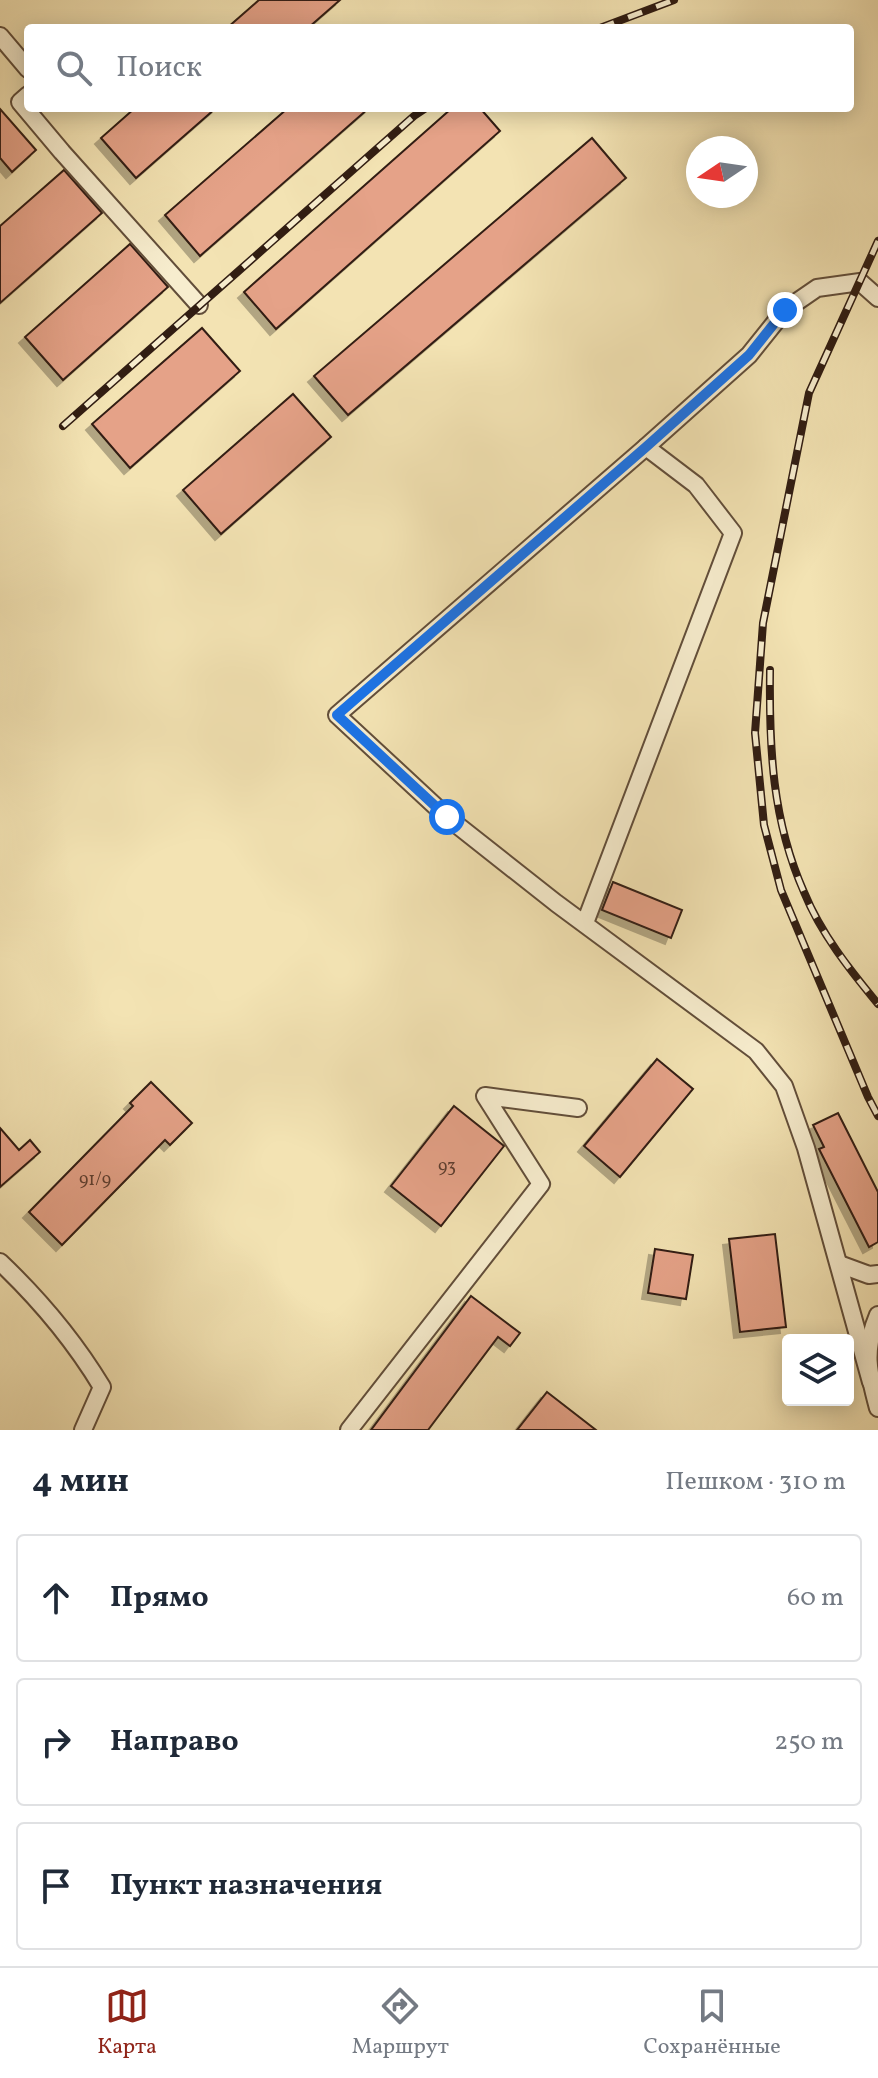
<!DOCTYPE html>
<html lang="ru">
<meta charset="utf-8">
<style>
:root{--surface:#fff;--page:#f2f2f3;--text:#1f2937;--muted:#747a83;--line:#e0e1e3;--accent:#8f2418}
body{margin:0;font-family:Vollkorn,serif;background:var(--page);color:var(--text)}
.controls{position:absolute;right:24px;bottom:24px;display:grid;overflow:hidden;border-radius:8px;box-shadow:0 4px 20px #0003}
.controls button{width:72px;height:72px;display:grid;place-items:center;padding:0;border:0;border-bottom:2px solid var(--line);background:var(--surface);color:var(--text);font:40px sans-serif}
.compass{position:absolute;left:686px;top:136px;width:72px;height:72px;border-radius:50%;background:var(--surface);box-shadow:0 4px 20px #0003;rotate:257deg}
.stop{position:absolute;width:24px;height:24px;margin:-18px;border:6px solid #1a73e8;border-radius:50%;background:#fff}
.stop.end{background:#1a73e8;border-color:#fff;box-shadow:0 2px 8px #0008}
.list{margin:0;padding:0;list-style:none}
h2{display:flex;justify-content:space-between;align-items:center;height:104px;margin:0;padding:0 32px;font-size:34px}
h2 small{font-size:26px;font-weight:400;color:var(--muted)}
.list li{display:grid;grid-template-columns:52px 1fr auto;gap:24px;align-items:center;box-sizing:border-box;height:128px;margin:0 16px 16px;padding:0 16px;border:2px solid var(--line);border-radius:8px}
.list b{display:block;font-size:30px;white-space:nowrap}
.list em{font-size:26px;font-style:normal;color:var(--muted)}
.icon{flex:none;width:44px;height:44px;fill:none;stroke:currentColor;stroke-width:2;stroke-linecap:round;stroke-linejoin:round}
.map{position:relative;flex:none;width:878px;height:1430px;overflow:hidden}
.search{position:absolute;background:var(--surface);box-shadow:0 4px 20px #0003;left:24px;right:24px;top:24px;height:88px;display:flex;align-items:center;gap:20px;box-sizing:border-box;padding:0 28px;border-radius:8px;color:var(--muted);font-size:30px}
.sheet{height:536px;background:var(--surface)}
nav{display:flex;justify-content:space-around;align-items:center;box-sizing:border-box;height:112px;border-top:2px solid var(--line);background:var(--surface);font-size:22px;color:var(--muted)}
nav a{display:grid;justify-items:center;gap:4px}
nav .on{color:var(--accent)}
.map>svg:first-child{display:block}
</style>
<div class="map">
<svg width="878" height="1430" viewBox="0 0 878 1430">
<defs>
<filter id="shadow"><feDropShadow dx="-6" dy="6" stdDeviation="0" flood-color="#0004"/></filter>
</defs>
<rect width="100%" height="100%" fill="#f3e3b3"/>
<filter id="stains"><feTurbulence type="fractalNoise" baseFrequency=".0025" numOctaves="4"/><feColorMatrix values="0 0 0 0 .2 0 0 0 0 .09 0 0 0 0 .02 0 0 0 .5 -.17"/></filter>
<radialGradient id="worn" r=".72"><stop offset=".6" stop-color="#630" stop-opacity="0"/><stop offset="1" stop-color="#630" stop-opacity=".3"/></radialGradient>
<g fill="#e5a288" stroke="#311d12" stroke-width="2" filter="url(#shadow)">
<path d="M 259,0 L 340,0 L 308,28 L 227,28 Z"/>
<path d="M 135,108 L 216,108 L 136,178 L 101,138 Z"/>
<path d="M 288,108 L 369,108 L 200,256 L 165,215 Z"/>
<path d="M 452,108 L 480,108 L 500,131 L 276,329 L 244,292 Z"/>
<path d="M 0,109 L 36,150 L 12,172 L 0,158 Z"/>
<path d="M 592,138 L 626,178 L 348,415 L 314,376 Z"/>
<path d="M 64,170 L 102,213 L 0,303 L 0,226 Z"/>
<path d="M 130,244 L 168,287 L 63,380 L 25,337 Z"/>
<path d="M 202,328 L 240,371 L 130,468 L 92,424 Z"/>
<path d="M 293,394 L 331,437 L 221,534 L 183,490 Z"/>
<path d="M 613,882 L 682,910 L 671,938 L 602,910 Z"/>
<path d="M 657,1059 L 693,1089 L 620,1177 L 584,1146 Z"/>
<path d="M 151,1082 L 192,1123 L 170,1145 L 165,1140 L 62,1245 L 29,1212 L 133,1106 L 130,1103 Z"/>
<path d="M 454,1106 L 504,1146 L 441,1226 L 391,1186 Z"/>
<path d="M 838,1113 L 878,1192 L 878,1242 L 869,1247 L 819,1149 L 824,1147 L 813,1125 Z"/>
<path d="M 0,1128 L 19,1150 L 30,1140 L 40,1152 L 0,1187 Z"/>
<path d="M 775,1234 L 786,1327 L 740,1332 L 729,1239 Z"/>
<path d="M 655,1249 L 693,1255 L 686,1299 L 648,1293 Z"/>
<path d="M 471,1296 L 520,1333 L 510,1346 L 498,1337 L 428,1430 L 371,1430 Z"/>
<path d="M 547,1392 L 596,1430 L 517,1430 Z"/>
</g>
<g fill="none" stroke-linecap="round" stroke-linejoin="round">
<defs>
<g id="minor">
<path d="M 0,36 L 28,69"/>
<path d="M 28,95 L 20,102 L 62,152 L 199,305"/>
<path d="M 646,447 L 749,355 L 785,310 L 817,288 L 860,282 L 878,298"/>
<path d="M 585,923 L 733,533 L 696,485 L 646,447 L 337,715 L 447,817 L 556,903 L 756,1051 L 784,1086 L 806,1148 L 871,1382"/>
<path d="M 0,1262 C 41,1301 73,1339 102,1387 L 83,1430"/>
<path d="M 839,1264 L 869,1275 L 878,1274"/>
<path d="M 878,1315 C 863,1350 868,1372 878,1408"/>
<path d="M 349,1430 L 541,1184 L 485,1096 L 578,1108"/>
</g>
</defs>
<use href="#minor" stroke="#624e3a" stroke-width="20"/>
<use href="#minor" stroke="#f7edce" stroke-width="16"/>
<defs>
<g id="rail">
<path d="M 600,28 L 674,0"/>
<path d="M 878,241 L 809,393 L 763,623 L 755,733 L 764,825 L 781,890 L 868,1097 L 878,1116"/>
<path d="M 63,426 L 414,116 L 426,108"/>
<path d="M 770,670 C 769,747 772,820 804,892 C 821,934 850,970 878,1004"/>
</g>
</defs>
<use href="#rail" stroke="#311d12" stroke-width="8"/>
<use href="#rail" stroke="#f7edce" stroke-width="5" stroke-dasharray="15" stroke-linecap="butt"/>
</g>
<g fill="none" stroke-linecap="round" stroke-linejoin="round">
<path stroke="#1a73e8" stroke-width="10" d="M 447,817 L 337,715 L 646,447 L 749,355 L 785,310"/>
</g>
<g text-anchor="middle" stroke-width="8" stroke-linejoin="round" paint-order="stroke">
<g font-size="18" fill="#5e3e30">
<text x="447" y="1172">93</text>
<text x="95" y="1185">91/9</text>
</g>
</g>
<rect width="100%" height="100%" filter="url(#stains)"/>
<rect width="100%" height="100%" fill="url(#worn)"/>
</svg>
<div class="controls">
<button><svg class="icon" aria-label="layers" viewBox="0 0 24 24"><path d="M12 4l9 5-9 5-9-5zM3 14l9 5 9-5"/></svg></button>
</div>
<svg class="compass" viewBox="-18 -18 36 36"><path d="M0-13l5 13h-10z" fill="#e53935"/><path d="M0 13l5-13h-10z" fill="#747a83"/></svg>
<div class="stop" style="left:447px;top:817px"></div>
<div class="stop end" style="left:785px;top:310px"></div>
<div class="search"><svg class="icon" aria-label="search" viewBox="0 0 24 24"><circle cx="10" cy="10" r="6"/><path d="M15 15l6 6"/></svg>Поиск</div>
</div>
<section class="sheet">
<h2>4 мин<small>Пешком · 310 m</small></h2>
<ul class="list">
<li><svg class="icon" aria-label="ahead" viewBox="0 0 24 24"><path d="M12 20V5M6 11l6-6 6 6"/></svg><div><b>Прямо</b></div><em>60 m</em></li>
<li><svg class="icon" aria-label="right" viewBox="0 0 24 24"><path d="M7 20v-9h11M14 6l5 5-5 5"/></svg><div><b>Направо</b></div><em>250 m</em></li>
<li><svg class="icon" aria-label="arrive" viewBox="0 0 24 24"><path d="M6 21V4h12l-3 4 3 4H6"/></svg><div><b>Пункт назначения</b></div></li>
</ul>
</section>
<nav>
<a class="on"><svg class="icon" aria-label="map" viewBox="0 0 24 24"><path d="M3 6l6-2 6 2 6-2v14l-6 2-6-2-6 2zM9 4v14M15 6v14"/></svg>Карта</a>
<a><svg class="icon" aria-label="directions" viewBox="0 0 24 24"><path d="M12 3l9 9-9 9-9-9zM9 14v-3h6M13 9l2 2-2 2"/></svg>Маршрут</a>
<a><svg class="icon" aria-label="saved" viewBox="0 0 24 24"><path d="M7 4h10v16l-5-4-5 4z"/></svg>Сохранённые</a>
</nav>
